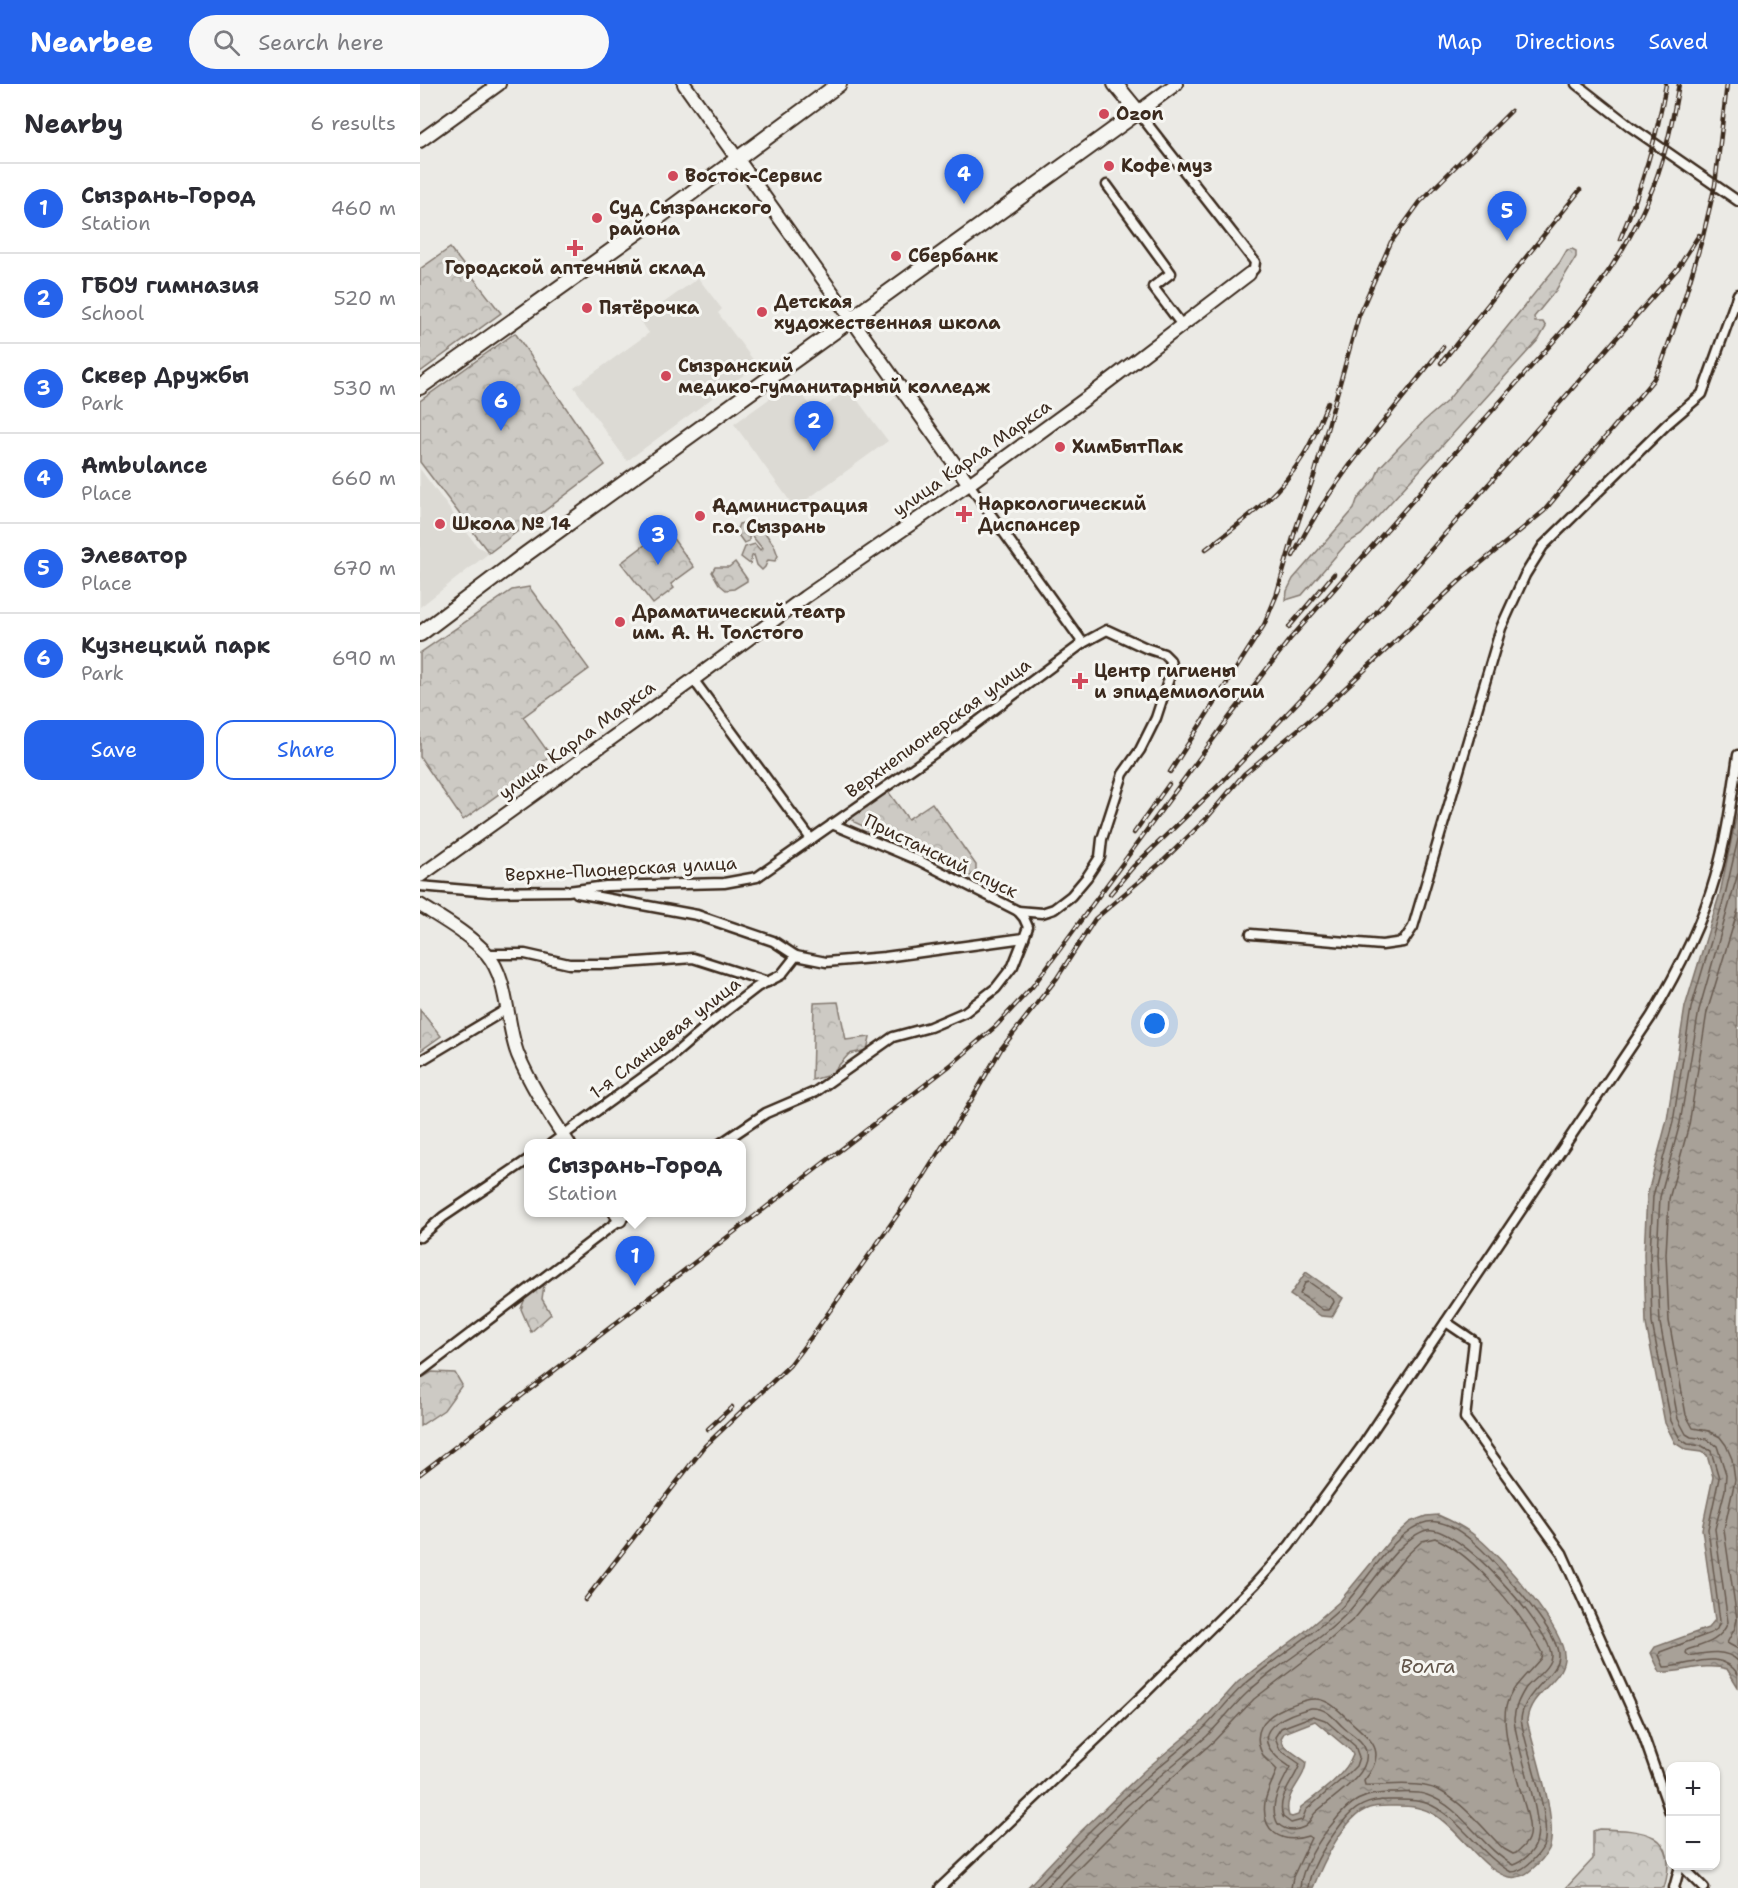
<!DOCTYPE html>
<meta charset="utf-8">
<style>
:root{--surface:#fff;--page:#f7f7f7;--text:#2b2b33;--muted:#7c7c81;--line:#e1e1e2;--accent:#2563eb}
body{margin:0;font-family:"Shantell Sans",sans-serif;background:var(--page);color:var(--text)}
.controls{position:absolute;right:18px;bottom:18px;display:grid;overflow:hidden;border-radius:12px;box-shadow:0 2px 4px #0004}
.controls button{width:54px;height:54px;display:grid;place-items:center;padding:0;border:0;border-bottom:2px solid var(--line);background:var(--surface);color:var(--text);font:30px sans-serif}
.you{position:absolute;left:735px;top:940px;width:21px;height:21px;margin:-15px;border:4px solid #fff;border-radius:50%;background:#1a73e8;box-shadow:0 0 0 9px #1a73e833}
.badge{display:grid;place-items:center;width:39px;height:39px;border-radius:50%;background:var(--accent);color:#fff;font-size:20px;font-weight:700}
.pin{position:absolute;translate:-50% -50px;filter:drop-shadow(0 2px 3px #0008)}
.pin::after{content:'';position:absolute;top:32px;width:21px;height:18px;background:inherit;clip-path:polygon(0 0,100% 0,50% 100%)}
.popup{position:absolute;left:104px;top:1055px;width:222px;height:78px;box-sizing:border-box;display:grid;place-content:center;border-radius:12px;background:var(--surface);filter:drop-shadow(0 2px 4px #0005);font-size:20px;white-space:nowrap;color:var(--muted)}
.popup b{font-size:22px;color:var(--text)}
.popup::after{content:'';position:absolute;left:50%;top:100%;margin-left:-12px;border:12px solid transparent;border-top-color:var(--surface)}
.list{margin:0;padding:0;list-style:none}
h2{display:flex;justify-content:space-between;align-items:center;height:78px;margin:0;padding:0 24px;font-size:26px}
h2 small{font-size:20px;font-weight:400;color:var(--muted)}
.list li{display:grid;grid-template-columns:39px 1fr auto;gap:18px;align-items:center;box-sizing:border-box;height:90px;padding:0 24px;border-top:2px solid var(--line)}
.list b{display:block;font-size:22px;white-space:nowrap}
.list p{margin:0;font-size:20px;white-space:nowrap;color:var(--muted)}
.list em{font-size:20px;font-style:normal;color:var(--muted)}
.actions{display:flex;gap:12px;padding:18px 24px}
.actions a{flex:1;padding:14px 0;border:2px solid var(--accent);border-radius:18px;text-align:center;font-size:21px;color:var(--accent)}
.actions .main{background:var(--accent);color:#fff}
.icon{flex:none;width:33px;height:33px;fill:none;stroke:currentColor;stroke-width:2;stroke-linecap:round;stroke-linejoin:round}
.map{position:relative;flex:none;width:1318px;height:1804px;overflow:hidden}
header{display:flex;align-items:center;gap:36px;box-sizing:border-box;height:84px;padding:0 30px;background:var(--accent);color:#fff}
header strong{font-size:28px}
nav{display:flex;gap:33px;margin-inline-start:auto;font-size:21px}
.search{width:420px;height:54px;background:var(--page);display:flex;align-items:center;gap:15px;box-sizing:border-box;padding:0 21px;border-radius:33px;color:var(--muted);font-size:22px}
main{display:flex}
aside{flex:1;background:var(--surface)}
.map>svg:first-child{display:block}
</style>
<header>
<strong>Nearbee</strong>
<div class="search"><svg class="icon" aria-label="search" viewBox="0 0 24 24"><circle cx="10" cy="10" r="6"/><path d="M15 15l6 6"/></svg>Search here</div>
<nav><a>Map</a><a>Directions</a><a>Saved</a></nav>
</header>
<main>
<aside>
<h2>Nearby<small>6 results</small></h2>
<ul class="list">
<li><span class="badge">1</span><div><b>Сызрань-Город</b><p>Station</p></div><em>460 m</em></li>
<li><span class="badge">2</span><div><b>ГБОУ гимназия</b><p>School</p></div><em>520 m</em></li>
<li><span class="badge">3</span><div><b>Сквер Дружбы</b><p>Park</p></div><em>530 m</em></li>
<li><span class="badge">4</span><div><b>Ambulance</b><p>Place</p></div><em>660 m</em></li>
<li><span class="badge">5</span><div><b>Элеватор</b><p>Place</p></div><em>670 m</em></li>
<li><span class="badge">6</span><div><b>Кузнецкий парк</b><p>Park</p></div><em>690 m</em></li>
</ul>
<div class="actions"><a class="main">Save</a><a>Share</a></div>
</aside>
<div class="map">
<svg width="1318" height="1804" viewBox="0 0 1318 1804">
<defs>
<pattern id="forest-crowns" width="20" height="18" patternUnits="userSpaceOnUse" patternTransform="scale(1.5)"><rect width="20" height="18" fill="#cdcac4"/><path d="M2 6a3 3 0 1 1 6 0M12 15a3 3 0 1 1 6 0" fill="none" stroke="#b1aea8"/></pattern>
<pattern id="water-ripples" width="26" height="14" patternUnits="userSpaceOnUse" patternTransform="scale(1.5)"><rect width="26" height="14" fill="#a8a198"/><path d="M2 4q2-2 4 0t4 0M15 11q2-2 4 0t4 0" fill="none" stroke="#8a837b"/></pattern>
</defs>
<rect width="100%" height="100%" fill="#ebeae5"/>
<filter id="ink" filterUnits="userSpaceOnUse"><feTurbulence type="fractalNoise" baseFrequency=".0167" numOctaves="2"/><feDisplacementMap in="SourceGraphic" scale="12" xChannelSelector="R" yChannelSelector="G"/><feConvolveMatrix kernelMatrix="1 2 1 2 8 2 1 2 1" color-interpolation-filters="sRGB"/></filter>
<g filter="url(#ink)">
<g fill="#dcdad4">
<path d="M 278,194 L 302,225 L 298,229 L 337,281 L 207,377 L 154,303 L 229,249 L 220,236 Z"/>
<path d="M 373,298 L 396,329 L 429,305 L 468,357 L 375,424 L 314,340 Z"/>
<path d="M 0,385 L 57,462 L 69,469 L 0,523 Z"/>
</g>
<g fill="url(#forest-crowns)" stroke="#847a71" stroke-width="1.5">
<path d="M 30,164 L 81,229 L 0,288 L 0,185 Z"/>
<path d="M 1152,165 L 1156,167 L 1156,173 L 1136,206 L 1114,233 L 1115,238 L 1123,238 L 1126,243 L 1119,255 L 941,451 L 926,460 L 882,511 L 866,516 L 867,507 L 873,495 L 934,425 L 937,416 L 955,395 L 960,383 L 1004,337 L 1027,317 L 1140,178 L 1147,166 Z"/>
<path d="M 95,249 L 185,381 L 69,469 L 0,378 L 0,317 Z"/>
<path d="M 334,437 L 337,438 L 354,461 L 358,472 L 355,477 L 348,476 L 345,483 L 342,486 L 337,481 L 334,471 L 332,472 L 330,480 L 321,473 L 325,463 L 335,460 L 340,466 L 342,464 L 332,452 L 329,452 L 329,457 L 324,459 L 316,448 L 319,440 Z"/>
<path d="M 246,445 L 274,483 L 251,500 L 254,504 L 233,520 L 201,479 Z"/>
<path d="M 315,478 L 327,495 L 327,497 L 314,505 L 306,506 L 299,500 L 292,488 L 295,483 L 309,483 Z"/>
<path d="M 109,503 L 169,585 L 103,633 L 131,672 L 43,736 L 0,673 L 0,569 L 92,506 Z"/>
<path d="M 467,706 L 488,735 L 512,719 L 556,781 L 556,788 L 550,792 L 537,791 L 527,780 L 434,738 L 431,732 Z"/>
<path d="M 418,918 L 426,956 L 450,953 L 447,966 L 429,970 L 410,991 L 392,996 L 394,919 Z"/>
<path d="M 0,926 L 21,952 L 0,967 Z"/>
<path d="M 126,1187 L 122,1215 L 131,1230 L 111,1248 L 101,1225 L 112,1195 Z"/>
<path d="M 12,1288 L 35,1289 L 42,1301 L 24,1326 L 0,1342 L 0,1295 Z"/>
<path d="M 1179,1745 C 1223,1746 1261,1747 1244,1804 L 1146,1804 L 1173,1775 L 1173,1747 Z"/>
</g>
<g fill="url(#water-ripples)" stroke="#7c7167" stroke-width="1.5" fill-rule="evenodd">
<path d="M 1318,725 L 1318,1603 L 1307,1585 C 1284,1578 1262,1589 1240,1588 L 1231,1569 L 1235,1563 L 1288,1544 L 1295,1536 L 1282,1445 L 1293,1393 L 1287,1371 L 1281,1368 L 1266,1366 L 1255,1359 L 1245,1339 L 1226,1240 L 1224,1170 L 1227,1112 L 1247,1036 L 1265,923 L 1300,809 Z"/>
<path d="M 886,1188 L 923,1214 L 912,1233 L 901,1232 L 870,1211 Z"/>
<path d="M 1018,1431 C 1032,1437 1046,1444 1058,1454 C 1080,1472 1148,1548 1144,1575 C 1141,1599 1110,1608 1107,1636 C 1114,1667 1139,1738 1129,1765 C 1125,1773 1118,1780 1111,1786 C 1097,1798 1085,1794 1071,1784 C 1051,1769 1037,1745 1015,1731 C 1003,1723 991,1722 976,1722 C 968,1722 957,1721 949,1724 C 924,1732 902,1781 893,1804 L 607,1804 L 657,1751 L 725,1686 L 779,1641 L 818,1598 L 884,1548 L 919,1518 L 971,1455 L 990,1438 L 1006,1432 ZM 895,1637 L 931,1667 L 933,1671 C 926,1691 897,1711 881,1723 L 878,1731 L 872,1733 L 869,1732 C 862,1710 886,1696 886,1678 L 864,1662 L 861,1654 L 864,1649 Z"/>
</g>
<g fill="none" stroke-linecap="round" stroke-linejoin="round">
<g stroke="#675a4f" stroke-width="1.5">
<path d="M 1318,755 L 1305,811 L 1271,924 L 1253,1038 L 1233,1112 L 1230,1170 L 1232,1239 L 1251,1337 L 1260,1355 L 1268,1360 L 1282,1362 L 1291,1367 L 1299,1394 L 1288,1445 L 1300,1537 L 1297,1545 L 1291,1549 L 1240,1568 L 1239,1571 L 1244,1583 C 1271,1583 1298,1563 1318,1590"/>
<path d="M 1318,789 L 1279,926 L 1260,1039 L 1240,1113 L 1237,1170 L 1240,1239 L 1258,1335 L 1266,1350 L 1271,1353 L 1286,1355 L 1297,1362 L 1306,1390 L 1305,1406 L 1295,1445 L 1308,1538 C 1301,1557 1285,1560 1267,1566 L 1266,1569 L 1269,1572 C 1285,1569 1305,1564 1318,1577"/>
<path d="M 1318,826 L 1287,928 L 1269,1041 L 1249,1115 L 1246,1170 L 1249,1237 L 1266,1331 L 1273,1344 L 1289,1347 L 1300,1353 L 1306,1361 L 1312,1375 L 1315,1396 L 1304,1446 L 1317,1535 L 1315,1544 L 1307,1559 L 1318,1565"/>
<path d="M 889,1198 L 913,1215 L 914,1218 L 909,1226 L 903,1226 L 880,1210 L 885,1199 Z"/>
<path d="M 891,1624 C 905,1623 913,1633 922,1642 C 930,1650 944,1656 946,1668 C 951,1692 909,1715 895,1729 C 890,1734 890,1740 884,1743 C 874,1748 866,1747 858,1740 C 847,1720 862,1701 870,1683 C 865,1679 859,1676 855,1671 C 828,1644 871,1629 891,1624 Z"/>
<path d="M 893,1632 L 905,1636 L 935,1662 L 939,1673 L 936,1682 L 928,1690 L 886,1726 L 882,1736 L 871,1739 L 863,1733 C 856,1713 874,1698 880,1680 L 860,1666 L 855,1653 L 861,1644 Z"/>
<path d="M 615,1804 C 651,1765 688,1728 728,1692 C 746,1676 765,1662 783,1645 C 797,1632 808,1615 823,1602 C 854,1574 891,1553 922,1523 C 946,1500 973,1446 1007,1438 C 1035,1432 1073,1476 1089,1496 C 1102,1510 1138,1552 1138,1570 C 1139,1592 1104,1605 1101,1635 C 1105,1666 1134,1737 1123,1763 C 1120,1769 1115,1774 1111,1778 C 1105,1783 1099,1788 1091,1788 C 1060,1771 1037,1730 1006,1719 C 995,1715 980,1716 969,1716 C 948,1716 935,1722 922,1739 C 908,1757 890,1782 888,1804"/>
<path d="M 625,1804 C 659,1767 695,1732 732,1699 C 750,1683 769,1668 787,1652 C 801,1638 813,1622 827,1609 C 859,1578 900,1559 930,1526 C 949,1505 979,1453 1007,1446 C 1037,1439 1128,1542 1131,1570 C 1132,1584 1112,1595 1105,1605 C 1099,1615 1095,1623 1094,1635 C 1096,1665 1125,1734 1116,1759 C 1113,1769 1102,1778 1093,1781 C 1061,1763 1042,1723 1007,1711 C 996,1707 982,1709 971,1709 C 943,1709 930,1717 913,1739 C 900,1754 881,1784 880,1804"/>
<path d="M 638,1804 L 722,1720 L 794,1657 L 834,1615 L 898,1566 L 935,1534 L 987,1471 L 1002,1457 L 1015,1454 C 1056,1472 1102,1530 1122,1569 L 1121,1574 C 1109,1589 1090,1603 1086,1623 C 1081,1650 1097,1692 1104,1719 C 1107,1729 1112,1745 1108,1755 C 1106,1761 1100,1765 1096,1769 L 1093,1770 L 1084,1765 C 1064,1746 1034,1706 1005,1702 C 985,1698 965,1702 945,1701 L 944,1697 C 970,1665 949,1655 927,1634 C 918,1626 909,1616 896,1615 C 886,1614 875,1620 866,1623 C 843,1633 830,1649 844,1673 C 848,1678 853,1681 857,1686 C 853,1696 847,1707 845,1718 C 841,1747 861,1761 888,1752 L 891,1754 L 873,1793 L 871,1804"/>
</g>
<defs>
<g id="street">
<path d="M 1156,0 L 1211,43 L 1318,117"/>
<path d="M 718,28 L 835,178 L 834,185 L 829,190"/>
<path d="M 687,101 L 751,189 L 733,203 L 762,241"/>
<path d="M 549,400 L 663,559"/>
<path d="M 273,595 L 391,755"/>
<path d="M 0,802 L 69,808 L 148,807 L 186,802 L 304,799 L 337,793 L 533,656 L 663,559 L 687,546 L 726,564 L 744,570 L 750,576 L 752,585 L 736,634 L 720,666 L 703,690 L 682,755 L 680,773 L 667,793 L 651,812 L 634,825 L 622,829 L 598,827"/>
<path d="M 157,809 L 277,831 L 353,857 L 376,872 L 406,878 L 465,873 L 604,854 L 608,843 L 604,834 L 598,827 L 500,777 L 412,740"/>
<path d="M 831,850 L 962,861 L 983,858 L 993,843 L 1081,544 L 1105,491 L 1123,462 L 1247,340 L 1282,310 L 1318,210"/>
<path d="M 67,870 L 105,870 L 149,880 L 191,880 L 273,874 L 348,898"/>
<path d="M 0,977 L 87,925"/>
<path d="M 131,1060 L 251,973 L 288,941 L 337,903 L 361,891 L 376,872"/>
<path d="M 300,1060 L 346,1029 L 395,1008 L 473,953 L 510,943 L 545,928 L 576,904 L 593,882 L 604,854"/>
<path d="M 0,1153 L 23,1133 L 109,1075"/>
<path d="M 1026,1238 L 1054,1257 L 1045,1334 L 1142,1469 L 1222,1648 L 1250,1728"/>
<path d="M 0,1288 L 210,1128"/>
<path d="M 1262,1782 L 1284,1804"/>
<path d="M 520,1804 L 722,1612 L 835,1500 L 869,1462 L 945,1358 L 1231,933 C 1257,889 1281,843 1295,794 C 1307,754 1312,712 1318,671"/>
<path d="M 1254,1804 L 1260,1782"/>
</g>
<g id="secondary">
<path d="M 264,0 L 549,400"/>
<path d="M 718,28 L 756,0"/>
<path d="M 0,57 L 79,0"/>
<path d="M 0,792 L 270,598 L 385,513 L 549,400 L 668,313 L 829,190"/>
<path d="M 0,821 C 22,835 49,850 67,870 C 89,896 86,941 98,971 C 111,1002 130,1032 149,1060"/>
<path d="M 195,1128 L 200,1136"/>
</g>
<g id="primary">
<path d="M 0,303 L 236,135 L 419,0"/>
<path d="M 0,550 L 106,470 L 718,28 L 695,0"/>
</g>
</defs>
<use href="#street" stroke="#3b2a1e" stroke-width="13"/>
<use href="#secondary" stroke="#3b2a1e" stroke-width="16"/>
<use href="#primary" stroke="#3b2a1e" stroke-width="18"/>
<use href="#street" stroke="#f6f6f2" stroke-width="8"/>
<use href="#secondary" stroke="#f6f6f2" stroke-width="12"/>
<use href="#primary" stroke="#f6f6f2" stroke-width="14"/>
<defs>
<g id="rail">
<path d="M 1200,155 C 1221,106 1237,53 1246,0"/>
<path d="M 1021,279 L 1160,106"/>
<path d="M 786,465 C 822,438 860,411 883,372 C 894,356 900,336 908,318"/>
<path d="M 873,472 C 911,396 971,330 1023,263"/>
<path d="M 857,509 L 875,447 L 894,392 L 939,231 L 971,158 L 1000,118 L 1091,27"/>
<path d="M 869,543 L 914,490"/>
<path d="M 750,688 L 844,541 L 860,503"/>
<path d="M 714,749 L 749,700"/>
<path d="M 690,810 L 713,783 L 800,700 L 899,596 L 924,565 L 1258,184 L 1279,151"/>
<path d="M 288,1345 L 312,1323"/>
<path d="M 0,1390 L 532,980 L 576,942 L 613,902 L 808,635 L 870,555 L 1148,241 C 1188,193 1224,138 1242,77 C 1250,52 1254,26 1259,0"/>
<path d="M 165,1516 L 285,1362 L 370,1281 L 392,1252 L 497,1103 L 549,1020 L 581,965 L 637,894 L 675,835 L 743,777 L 786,735 L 824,690 L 904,624 L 1045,492 L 1124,427 L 1233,296 L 1241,281 L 1264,216 L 1283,152 L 1295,101 L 1307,0"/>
</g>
</defs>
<use href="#rail" stroke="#3b2a1e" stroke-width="4.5"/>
<use href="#rail" stroke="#f6f6f2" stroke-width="2" stroke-dasharray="7" stroke-linecap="butt"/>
</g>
</g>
<g fill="#d1495b" stroke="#f6f6f2" stroke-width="2">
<circle cx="684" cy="30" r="6"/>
<circle cx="689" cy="82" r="6"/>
<circle cx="253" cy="92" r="6"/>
<circle cx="177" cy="134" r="6"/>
<path d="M152 155h6v6h6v6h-6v6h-6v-6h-6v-6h6z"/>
<circle cx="476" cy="172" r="6"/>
<circle cx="167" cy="224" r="6"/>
<circle cx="342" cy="228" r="6"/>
<circle cx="246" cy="292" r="6"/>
<circle cx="640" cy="363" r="6"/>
<path d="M541 421h6v6h6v6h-6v6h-6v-6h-6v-6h6z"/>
<circle cx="280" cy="432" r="6"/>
<circle cx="20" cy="440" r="6"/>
<circle cx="200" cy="538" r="6"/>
<path d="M657 588h6v6h6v6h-6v6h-6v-6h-6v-6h6z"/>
</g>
<g text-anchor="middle" stroke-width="6" stroke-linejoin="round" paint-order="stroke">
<g font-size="18" font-weight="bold" fill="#3b2a1e" stroke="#f6f6f2" text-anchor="start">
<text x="696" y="36">Ozon</text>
<text x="701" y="88">Кофе муз</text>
<text x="265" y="98">Восток-Сервис</text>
<text x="189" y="130">Суд Сызранского<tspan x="189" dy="21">района</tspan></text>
<text x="488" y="178">Сбербанк</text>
<text x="155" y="190" text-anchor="middle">Городской аптечный склад</text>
<text x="354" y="224">Детская<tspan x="354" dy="21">художественная школа</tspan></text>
<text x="179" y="230">Пятёрочка</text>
<text x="258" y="288">Сызранский<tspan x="258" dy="21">медико-гуманитарный колледж</tspan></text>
<text x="652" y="369">ХимБытПак</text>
<text x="558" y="426">Наркологический<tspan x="558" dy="21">Диспансер</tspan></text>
<text x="292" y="428">Администрация<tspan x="292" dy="21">г.о. Сызрань</tspan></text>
<text x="32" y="446">Школа № 14</text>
<text x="212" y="534">Драматический театр<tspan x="212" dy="21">им. А. Н. Толстого</tspan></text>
<text x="674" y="593">Центр гигиены<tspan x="674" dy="21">и эпидемиологии</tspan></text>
</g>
<g font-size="18" fill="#3b2a1e" stroke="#f6f6f2">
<text transform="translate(552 374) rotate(-35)" y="6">улица Карла Маркса</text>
<text transform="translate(518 644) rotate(-36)" y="6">Верхнепионерская улица</text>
<text transform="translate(157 656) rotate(-36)" y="6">улица Карла Маркса</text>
<text transform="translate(521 772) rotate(26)" y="6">Пристанский спуск</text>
<text transform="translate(201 785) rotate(-3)" y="6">Верхне-Пионерская улица</text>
<text transform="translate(245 954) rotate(-38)" y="6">1-я Сланцевая улица</text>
</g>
<g font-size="20" font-style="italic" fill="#615449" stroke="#f6f6f2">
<text x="1008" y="1589">Волга</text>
</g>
</g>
</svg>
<div class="controls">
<button>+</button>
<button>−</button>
</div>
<div class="you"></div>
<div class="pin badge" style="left:215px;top:1202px">1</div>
<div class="popup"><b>Сызрань-Город</b>Station</div>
<div class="pin badge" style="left:394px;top:367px">2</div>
<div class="pin badge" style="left:238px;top:481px">3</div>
<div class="pin badge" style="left:544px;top:120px">4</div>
<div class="pin badge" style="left:1087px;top:157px">5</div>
<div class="pin badge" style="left:81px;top:347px">6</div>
</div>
</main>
